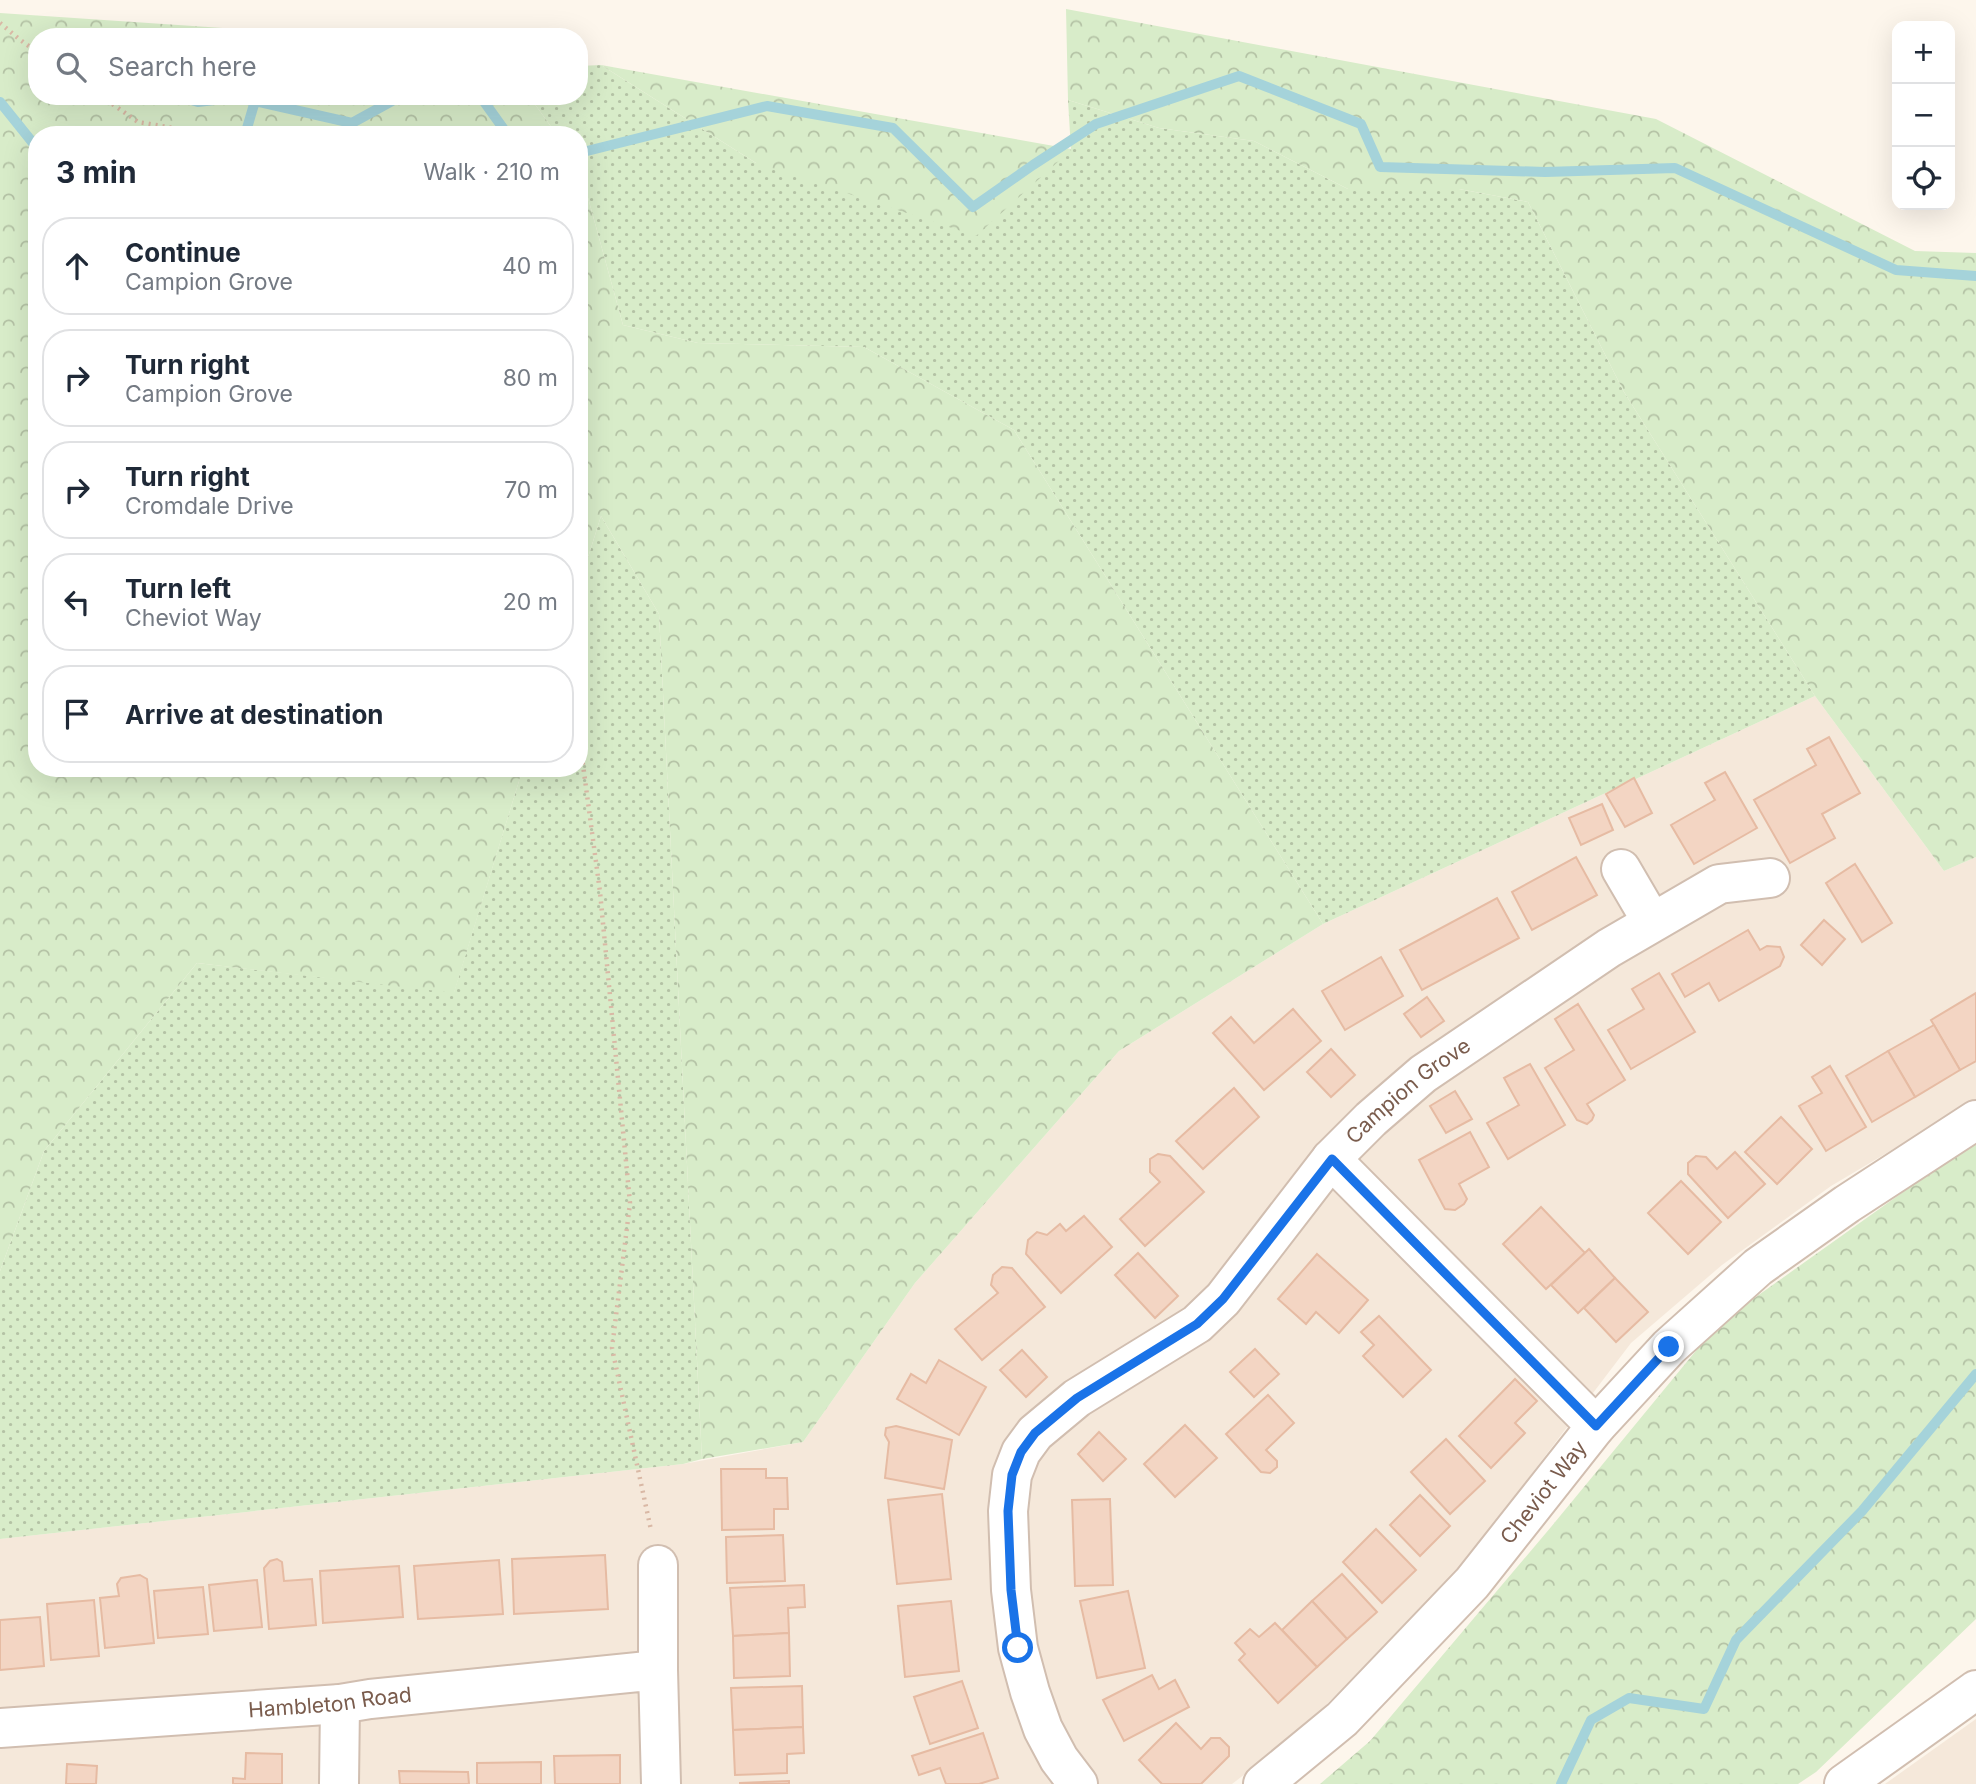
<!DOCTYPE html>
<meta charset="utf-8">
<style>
:root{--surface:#fff;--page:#f2f2f3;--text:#1f2937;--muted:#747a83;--line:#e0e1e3}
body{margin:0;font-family:Inter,sans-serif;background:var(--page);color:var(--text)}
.controls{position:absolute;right:21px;top:21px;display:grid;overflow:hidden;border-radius:14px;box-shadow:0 7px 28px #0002}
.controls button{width:63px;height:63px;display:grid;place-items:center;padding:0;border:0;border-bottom:2px solid var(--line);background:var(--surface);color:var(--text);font:35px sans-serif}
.stop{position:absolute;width:21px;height:21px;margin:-16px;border:5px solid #1a73e8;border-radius:50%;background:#fff}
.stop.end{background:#1a73e8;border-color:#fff;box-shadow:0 2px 7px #0008}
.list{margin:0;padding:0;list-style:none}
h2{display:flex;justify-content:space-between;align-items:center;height:91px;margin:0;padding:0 28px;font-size:30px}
h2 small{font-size:23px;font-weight:400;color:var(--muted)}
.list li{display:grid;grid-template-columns:46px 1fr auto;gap:21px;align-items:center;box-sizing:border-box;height:98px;margin:0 14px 14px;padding:0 14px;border:2px solid var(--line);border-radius:28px}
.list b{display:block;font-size:26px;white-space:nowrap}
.list p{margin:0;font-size:23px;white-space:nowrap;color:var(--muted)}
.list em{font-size:23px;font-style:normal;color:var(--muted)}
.icon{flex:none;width:38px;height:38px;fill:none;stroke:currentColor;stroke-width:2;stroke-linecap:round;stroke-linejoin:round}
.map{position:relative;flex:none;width:1976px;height:1784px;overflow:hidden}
.search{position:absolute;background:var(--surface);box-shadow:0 7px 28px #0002;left:28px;top:28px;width:560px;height:77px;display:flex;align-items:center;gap:18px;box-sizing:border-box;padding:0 24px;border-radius:28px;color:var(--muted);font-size:26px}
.panel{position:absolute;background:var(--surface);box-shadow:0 7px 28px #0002;left:28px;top:126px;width:560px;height:651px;border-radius:28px}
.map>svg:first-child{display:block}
</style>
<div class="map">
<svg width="1976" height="1784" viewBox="0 0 1976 1784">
<defs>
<pattern id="grass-dots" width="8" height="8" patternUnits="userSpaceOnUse" patternTransform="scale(1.75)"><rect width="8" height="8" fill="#d8ecc9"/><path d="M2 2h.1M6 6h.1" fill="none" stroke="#b4c2a5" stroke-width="1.8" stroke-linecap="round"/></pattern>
<pattern id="forest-crowns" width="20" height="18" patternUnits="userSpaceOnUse" patternTransform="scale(1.75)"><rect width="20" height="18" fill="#d8ecc9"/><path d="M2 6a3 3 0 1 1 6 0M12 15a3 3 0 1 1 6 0" fill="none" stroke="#b4c2a5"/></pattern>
</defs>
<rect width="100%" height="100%" fill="#fdf6ec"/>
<g fill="#f5e8da">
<path d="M 1815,696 L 1944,871 L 1976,857 L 1976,1100 L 1831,1186 L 1722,1265 L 1631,1343 L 1460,1568 L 1322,1709 L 1262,1761 L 1232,1784 L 0,1784 L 0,1539 L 683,1464 L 803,1442 L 915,1283 L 1119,1051 L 1323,924 Z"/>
<path d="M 1976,1719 L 1976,1784 L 1885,1784 Z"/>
</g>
<g fill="url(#grass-dots)">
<path d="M 601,65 L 756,163 L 1071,150 L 1068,100 L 1159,128 L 1254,141 L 1348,189 L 1459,189 L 1528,202 L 1624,392 L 1815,696 L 1323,924 L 1014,430 L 864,347 L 698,343 L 623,325 L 579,165 L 579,135 L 557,135 L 529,96 L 579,96 L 579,66 Z"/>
<path d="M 601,516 L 659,614 L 702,1459 L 683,1464 L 0,1539 L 0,1271 L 44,1151 L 197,963 L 454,992 L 523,768 L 579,768 L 579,586 Z"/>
</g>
<g fill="url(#forest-crowns)">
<path d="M 1066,9 L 1656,119 L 1915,251 L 1976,253 L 1976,857 L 1944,871 L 1815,696 L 1624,392 L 1528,202 L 1459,189 L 1348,189 L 1254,141 L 1159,128 L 1068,100 Z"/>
<path d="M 0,13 L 354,37 L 37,37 L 37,96 L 529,96 L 557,135 L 37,135 L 37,768 L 523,768 L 454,993 L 197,963 L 44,1151 L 0,1271 Z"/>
<path d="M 601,65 L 1071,149 L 1071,150 L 976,236 L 756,163 Z"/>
<path d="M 579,165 L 623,325 L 698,343 L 864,347 L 1014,430 L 1323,924 L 1119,1051 L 915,1283 L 803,1442 L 702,1459 L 659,614 L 601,516 L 579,586 Z"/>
<path d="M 1976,1140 L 1976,1619 L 1816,1772 L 1798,1784 L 1320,1784 L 1370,1741 L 1551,1527 L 1718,1324 Z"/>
</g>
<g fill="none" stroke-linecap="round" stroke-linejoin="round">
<g stroke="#a5d3da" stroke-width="10">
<path d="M 179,96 L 198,102 L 239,97 L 255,101"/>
<path d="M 480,96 L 508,135"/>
<path d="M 0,102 L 37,148"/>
<path d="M 245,135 L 255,101 L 352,123 L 401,96"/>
<path d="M 579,153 L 767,106 L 893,128 L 973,207 L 1033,165 L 1096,124 L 1239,76 L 1361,124 L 1380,167 L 1545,172 L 1675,168 L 1896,270 L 1976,276"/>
<path d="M 1561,1784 L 1591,1720 L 1629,1698 L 1704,1709 L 1736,1640 L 1862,1511 L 1976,1374"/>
</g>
</g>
<g fill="#f3d5c3" stroke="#e6bba3" stroke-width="2">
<path d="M 1829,737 L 1860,793 L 1822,814 L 1835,838 L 1790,863 L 1754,800 L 1816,765 L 1807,749 Z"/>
<path d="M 1725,772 L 1757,828 L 1694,864 L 1671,825 L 1715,800 L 1705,783 Z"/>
<path d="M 1634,778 L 1652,813 L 1625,827 L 1606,794 Z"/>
<path d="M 1602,804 L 1613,830 L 1581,845 L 1569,818 Z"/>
<path d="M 1576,857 L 1597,895 L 1532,930 L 1512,892 Z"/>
<path d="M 1855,864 L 1892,923 L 1862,942 L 1826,883 Z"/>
<path d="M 1497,898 L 1519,938 L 1422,990 L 1400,950 Z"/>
<path d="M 1824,920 L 1845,939 L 1822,965 L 1801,945 Z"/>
<path d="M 1748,930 L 1760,950 L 1767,946 L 1780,947 L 1784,957 L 1780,966 L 1719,1001 L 1709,983 L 1685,997 L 1672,974 Z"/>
<path d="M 1381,957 L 1403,996 L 1345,1030 L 1322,991 Z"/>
<path d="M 1659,973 L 1695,1032 L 1631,1069 L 1608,1030 L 1644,1009 L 1632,989 Z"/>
<path d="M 1976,993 L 1976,1061 L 1960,1070 L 1931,1020 Z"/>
<path d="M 1427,997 L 1444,1021 L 1421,1037 L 1404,1014 Z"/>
<path d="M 1578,1004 L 1625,1080 L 1587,1104 L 1594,1115 L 1592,1120 L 1587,1124 L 1577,1120 L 1545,1068 L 1574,1050 L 1555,1019 Z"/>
<path d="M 1293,1009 L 1321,1041 L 1264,1090 L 1213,1033 L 1231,1017 L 1254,1043 Z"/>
<path d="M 1934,1025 L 1960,1070 L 1915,1097 L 1888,1051 Z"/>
<path d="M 1331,1049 L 1355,1075 L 1331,1097 L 1307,1072 Z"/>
<path d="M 1888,1051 L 1915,1097 L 1872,1122 L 1846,1076 Z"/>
<path d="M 1530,1064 L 1565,1125 L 1508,1159 L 1487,1123 L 1519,1105 L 1504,1078 Z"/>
<path d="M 1830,1066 L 1866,1127 L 1826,1151 L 1799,1106 L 1822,1093 L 1812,1077 Z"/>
<path d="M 1234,1088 L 1259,1117 L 1203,1169 L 1176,1141 Z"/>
<path d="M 1455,1091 L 1472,1119 L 1446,1133 L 1430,1106 Z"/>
<path d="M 1781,1117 L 1812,1149 L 1777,1184 L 1745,1152 Z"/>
<path d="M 1470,1132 L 1489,1167 L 1459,1184 L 1467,1199 L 1464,1204 L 1455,1210 L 1445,1209 L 1419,1160 Z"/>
<path d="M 1735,1152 L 1765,1184 L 1728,1218 L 1688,1174 L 1688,1163 L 1696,1156 L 1706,1157 L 1717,1169 Z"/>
<path d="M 1158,1154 L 1170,1156 L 1204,1192 L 1145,1246 L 1120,1219 L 1160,1182 L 1150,1172 L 1150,1159 Z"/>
<path d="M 1681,1181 L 1721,1222 L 1688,1254 L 1648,1213 Z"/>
<path d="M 1541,1207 L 1585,1253 L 1546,1289 L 1503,1244 Z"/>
<path d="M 1084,1216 L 1112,1247 L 1061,1293 L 1026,1254 L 1028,1240 L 1037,1232 L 1047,1235 L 1060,1224 L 1066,1231 Z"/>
<path d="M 1589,1249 L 1615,1278 L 1578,1313 L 1551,1285 Z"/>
<path d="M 1138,1253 L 1178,1296 L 1155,1318 L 1115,1275 Z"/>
<path d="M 1317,1254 L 1368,1300 L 1339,1333 L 1316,1312 L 1306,1324 L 1278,1299 Z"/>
<path d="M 1002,1267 L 1012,1268 L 1045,1307 L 982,1360 L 955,1329 L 998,1293 L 991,1285 L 993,1275 Z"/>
<path d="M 1615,1278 L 1648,1312 L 1616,1342 L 1584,1308 Z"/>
<path d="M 1379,1316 L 1431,1370 L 1403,1397 L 1363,1356 L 1374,1345 L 1361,1332 Z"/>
<path d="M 1255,1349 L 1279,1374 L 1254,1397 L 1230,1372 Z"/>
<path d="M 1022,1350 L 1047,1377 L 1026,1397 L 1000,1370 Z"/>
<path d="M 939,1360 L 986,1387 L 959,1435 L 897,1399 L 911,1374 L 926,1383 Z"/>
<path d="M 1515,1379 L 1537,1401 L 1515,1423 L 1525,1433 L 1491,1468 L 1459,1436 Z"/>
<path d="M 1268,1395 L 1294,1423 L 1266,1450 L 1277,1461 L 1277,1467 L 1270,1473 L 1261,1472 L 1226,1434 Z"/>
<path d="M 1185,1425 L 1217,1458 L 1175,1497 L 1144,1464 Z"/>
<path d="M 896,1426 L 952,1440 L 944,1489 L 885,1478 L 889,1442 L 885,1435 L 886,1428 Z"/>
<path d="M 1099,1432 L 1126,1459 L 1103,1481 L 1078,1454 Z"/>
<path d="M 1446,1439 L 1485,1481 L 1450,1514 L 1411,1472 Z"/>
<path d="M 721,1469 L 766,1469 L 766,1478 L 787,1478 L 788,1509 L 774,1509 L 774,1529 L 722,1530 Z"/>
<path d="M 942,1494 L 951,1579 L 897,1584 L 888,1500 Z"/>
<path d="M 1420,1495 L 1450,1526 L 1420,1556 L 1390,1525 Z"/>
<path d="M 1110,1499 L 1113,1585 L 1075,1586 L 1072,1500 Z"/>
<path d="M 1376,1529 L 1416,1570 L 1382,1603 L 1343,1562 Z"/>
<path d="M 783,1535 L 785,1581 L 727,1583 L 726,1537 Z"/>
<path d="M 605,1555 L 608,1609 L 514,1614 L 512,1559 Z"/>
<path d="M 277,1559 L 282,1562 L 284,1581 L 312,1579 L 316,1625 L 269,1629 L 264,1568 L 270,1561 Z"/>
<path d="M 499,1560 L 503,1614 L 418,1619 L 414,1566 Z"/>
<path d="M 399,1566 L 403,1617 L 323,1623 L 320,1571 Z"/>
<path d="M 1342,1574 L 1377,1612 L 1347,1639 L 1312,1601 Z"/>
<path d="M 140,1575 L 147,1579 L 154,1643 L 105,1648 L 100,1598 L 119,1596 L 117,1584 L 121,1578 Z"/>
<path d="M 257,1580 L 262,1627 L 214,1631 L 209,1585 Z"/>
<path d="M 804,1585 L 805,1607 L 788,1608 L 789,1633 L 733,1636 L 730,1588 Z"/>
<path d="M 203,1587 L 208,1634 L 158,1638 L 154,1591 Z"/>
<path d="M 1128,1591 L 1145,1668 L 1097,1678 L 1080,1601 Z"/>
<path d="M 94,1600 L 99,1656 L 51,1660 L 47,1604 Z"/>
<path d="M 951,1601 L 959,1671 L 905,1677 L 898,1606 Z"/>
<path d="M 1312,1601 L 1347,1639 L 1317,1667 L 1282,1630 Z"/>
<path d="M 40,1617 L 44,1666 L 0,1670 L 0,1620 Z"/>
<path d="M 1275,1623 L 1317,1667 L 1278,1703 L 1239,1660 L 1245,1654 L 1235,1643 L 1250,1629 L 1259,1637 Z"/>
<path d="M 789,1633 L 790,1676 L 734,1678 L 733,1636 Z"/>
<path d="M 1152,1675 L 1159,1689 L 1175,1680 L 1189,1707 L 1124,1741 L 1103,1700 Z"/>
<path d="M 962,1681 L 978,1728 L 930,1744 L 914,1697 Z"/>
<path d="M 802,1686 L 803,1727 L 733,1730 L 731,1688 Z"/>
<path d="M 1176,1723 L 1201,1749 L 1211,1738 L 1220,1738 L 1229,1747 L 1229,1756 L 1201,1784 L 1162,1784 L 1139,1760 Z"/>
<path d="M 803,1727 L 804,1753 L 787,1754 L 787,1773 L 735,1775 L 733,1730 Z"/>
<path d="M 983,1733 L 998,1778 L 979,1784 L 946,1784 L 940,1768 L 919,1775 L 912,1756 Z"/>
<path d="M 246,1753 L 282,1754 L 282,1784 L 233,1784 L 233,1778 L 245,1779 Z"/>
<path d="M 620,1755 L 620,1784 L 555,1784 L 554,1756 Z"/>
<path d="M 541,1762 L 541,1784 L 477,1784 L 477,1763 Z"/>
<path d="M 67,1764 L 97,1766 L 96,1784 L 66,1784 Z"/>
<path d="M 399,1771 L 468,1772 L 469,1784 L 400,1784 Z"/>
<path d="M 789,1781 L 789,1784 L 740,1784 L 740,1783 Z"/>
</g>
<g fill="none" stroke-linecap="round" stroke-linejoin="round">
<defs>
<g id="street">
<path d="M 1621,869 L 1652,922"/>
<path d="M 1331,1159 L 1596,1426"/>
<path d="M 658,1670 L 658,1565"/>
<path id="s1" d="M 0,1728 L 340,1704 L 370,1699 L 658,1670 L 661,1784"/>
<path d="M 339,1784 L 340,1704"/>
<path id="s2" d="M 1078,1784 L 1059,1759 L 1043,1729 L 1030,1692 L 1018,1648 L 1011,1590 L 1008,1511 L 1012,1475 L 1021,1452 L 1035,1433 L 1077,1398 L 1197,1324 L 1223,1299 L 1331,1159 L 1371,1119 L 1423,1074 L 1609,948 L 1719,884 L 1770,878"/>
<path id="s3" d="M 1263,1784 L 1342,1719 L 1472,1583 L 1596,1426 L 1669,1347 L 1758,1267 L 1847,1204 L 1976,1120"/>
<path d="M 1844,1784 L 1976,1690"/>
</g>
</defs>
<use href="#street" stroke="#d1beb0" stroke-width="42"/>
<g stroke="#d9b8a5" stroke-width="4.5" stroke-dasharray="2 5" stroke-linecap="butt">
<path d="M 0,23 L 19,39 L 37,52"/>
<path d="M 101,96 L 138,122 L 215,135"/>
<path d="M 579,735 L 600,892 L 630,1203 L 612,1348 L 651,1530"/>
</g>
<use href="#street" stroke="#fff" stroke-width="38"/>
</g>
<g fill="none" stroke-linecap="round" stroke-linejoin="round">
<path stroke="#1a73e8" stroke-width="9" d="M 1018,1648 L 1011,1590 L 1008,1511 L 1012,1475 L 1021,1452 L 1035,1433 L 1077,1398 L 1197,1324 L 1223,1299 L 1332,1159 L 1596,1426 L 1669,1347"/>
</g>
<g text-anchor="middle" stroke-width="5" stroke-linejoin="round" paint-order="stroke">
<g font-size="21" fill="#7a5c4d" stroke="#fffaf3">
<text dy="7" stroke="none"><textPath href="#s2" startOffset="884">Campion Grove</textPath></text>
<text dy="7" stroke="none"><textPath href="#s3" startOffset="406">Cheviot Way</textPath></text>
<text dy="7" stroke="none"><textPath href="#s1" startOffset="331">Hambleton Road</textPath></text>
</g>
</g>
</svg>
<div class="controls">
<button>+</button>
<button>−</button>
<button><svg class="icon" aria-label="locate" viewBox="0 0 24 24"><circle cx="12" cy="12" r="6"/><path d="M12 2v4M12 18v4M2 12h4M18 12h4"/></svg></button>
</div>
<div class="stop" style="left:1018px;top:1648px"></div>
<div class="stop end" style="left:1669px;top:1347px"></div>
<div class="search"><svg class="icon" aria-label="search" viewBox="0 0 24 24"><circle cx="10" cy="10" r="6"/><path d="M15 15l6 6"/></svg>Search here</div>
<section class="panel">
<h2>3 min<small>Walk · 210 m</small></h2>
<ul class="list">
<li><svg class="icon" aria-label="ahead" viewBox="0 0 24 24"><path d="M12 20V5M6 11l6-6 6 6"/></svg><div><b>Continue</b><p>Campion Grove</p></div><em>40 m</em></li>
<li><svg class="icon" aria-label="right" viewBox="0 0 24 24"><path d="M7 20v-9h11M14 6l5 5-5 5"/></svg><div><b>Turn right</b><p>Campion Grove</p></div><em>80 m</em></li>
<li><svg class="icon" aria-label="right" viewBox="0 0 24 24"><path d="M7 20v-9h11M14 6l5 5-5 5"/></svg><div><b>Turn right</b><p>Cromdale Drive</p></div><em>70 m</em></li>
<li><svg class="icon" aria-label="left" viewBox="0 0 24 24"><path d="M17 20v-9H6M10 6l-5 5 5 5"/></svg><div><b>Turn left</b><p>Cheviot Way</p></div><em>20 m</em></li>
<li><svg class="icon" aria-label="arrive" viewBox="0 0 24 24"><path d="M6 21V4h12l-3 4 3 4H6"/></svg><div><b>Arrive at destination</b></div></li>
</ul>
</section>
</div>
